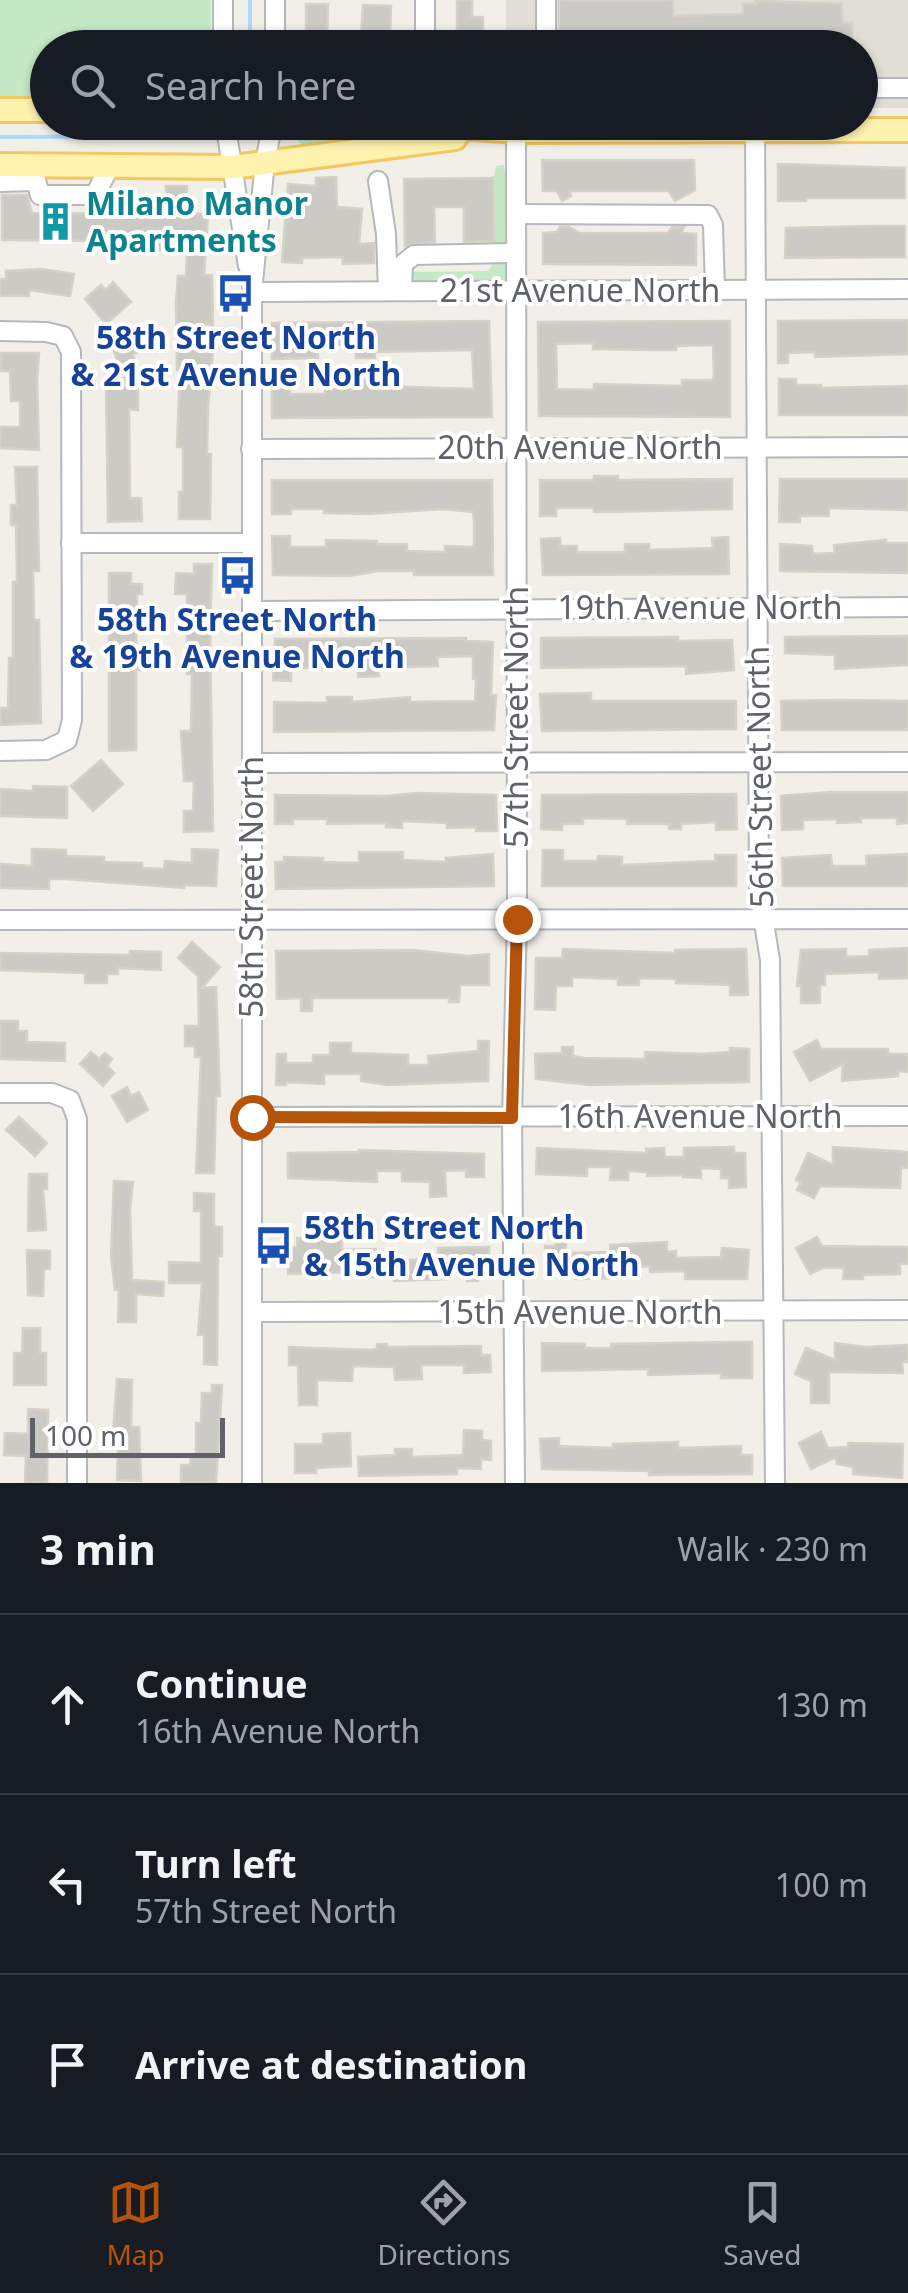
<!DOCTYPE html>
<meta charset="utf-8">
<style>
:root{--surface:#171b24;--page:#20242c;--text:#f1f3f6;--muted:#9ea1a6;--line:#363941;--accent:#b45309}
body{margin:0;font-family:"Noto Sans",sans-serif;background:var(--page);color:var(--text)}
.scale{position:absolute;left:30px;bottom:25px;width:195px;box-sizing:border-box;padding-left:10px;border:5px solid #5f6368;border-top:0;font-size:28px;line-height:35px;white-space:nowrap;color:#5f6368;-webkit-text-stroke:8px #fff;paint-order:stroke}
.stop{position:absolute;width:30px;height:30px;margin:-22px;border:8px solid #b45309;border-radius:50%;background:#fff}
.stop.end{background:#b45309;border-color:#fff;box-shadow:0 2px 10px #0008}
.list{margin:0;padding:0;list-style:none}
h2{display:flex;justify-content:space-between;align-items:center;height:130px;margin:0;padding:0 40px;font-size:42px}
h2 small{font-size:32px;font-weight:400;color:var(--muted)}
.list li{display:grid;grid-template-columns:65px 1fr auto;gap:30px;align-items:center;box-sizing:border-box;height:180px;padding:0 40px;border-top:2px solid var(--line)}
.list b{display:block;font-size:38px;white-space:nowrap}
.list p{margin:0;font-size:32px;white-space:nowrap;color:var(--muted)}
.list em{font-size:32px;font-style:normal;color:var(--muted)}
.icon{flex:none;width:55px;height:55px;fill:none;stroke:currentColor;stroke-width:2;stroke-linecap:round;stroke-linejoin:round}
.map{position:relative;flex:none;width:908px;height:1483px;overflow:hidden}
.search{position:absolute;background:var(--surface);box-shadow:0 2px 8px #0004;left:30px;right:30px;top:30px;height:110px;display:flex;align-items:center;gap:25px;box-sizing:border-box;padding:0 35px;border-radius:55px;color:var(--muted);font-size:38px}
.sheet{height:670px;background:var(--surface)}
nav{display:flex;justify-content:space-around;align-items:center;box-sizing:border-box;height:140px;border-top:2px solid var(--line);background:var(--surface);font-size:28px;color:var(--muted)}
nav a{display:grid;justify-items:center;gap:5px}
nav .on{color:var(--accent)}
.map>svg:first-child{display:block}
</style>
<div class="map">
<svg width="908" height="1483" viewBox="0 0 908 1483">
<rect width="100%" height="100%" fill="#f1efe8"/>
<path fill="#e1ded6" d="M 506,0 L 908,0 L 908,108 L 861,108 L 860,48 L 506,47 Z"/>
<g fill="#c5e8c5">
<path d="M 0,0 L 211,0 L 211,47 L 48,48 L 47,100 L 0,100 Z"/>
<path d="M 394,126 L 395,133 C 364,137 336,146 305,148 L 296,139 L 298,132 L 305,129 L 359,130 Z"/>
<path d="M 504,165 L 508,201 L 508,248 L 494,245 L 491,177 L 494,176 L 496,166 Z"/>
<path d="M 496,260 L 509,262 L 508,276 L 503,282 L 411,284 L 409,272 L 488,271 Z"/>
</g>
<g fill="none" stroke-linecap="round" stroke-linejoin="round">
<g stroke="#aadaff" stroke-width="4">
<path d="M 250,0 L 250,48"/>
<path d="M 0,137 L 193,136"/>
</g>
</g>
<g fill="#cccac5" stroke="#d6d1c6" stroke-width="2.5" fill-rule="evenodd">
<path d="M 457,0 L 472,0 L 472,17 L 483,17 L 483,36 L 475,36 L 475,48 L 457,48 Z"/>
<path d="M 559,0 L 673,0 L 673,16 L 743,14 L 743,4 L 756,4 L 756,1 L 842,4 L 842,23 L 852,23 L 852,48 L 559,48 Z"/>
<path d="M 306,4 L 328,4 L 327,40 L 306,36 Z"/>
<path d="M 363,5 L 391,6 L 390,37 L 361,36 Z"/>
<path d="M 542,160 L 694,160 L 695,190 L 675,201 L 669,191 L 569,191 L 571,196 L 562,201 L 557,191 L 543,191 Z"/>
<path d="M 778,164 L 905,168 L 905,198 L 806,198 L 806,201 L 778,201 Z"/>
<path d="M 336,177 L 337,207 L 362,209 L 359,244 L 374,243 L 374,263 L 343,264 L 342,257 L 302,258 L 302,263 L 282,262 L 288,184 L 316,186 L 316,178 Z"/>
<path d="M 493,178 L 494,241 L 464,242 L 464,207 L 434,207 L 435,242 L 405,246 L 404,179 Z"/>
<path d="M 166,186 L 187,186 L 187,213 L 208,214 L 204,275 L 212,275 L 213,325 L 204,324 L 204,349 L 213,349 L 208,408 L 207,454 L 211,454 L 210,519 L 179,519 L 179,492 L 183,492 L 183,447 L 177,447 L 180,370 L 177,370 L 176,302 L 178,276 L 186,276 L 187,250 L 125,250 L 126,241 L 2,240 L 2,195 L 27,195 L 32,213 L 166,214 Z"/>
<path d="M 873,226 L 905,226 L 905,257 L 785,258 L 786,228 Z"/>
<path d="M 560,227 L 569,227 L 580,233 L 668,233 L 672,227 L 684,227 L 681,233 L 696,234 L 696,265 L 543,264 L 543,233 L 557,232 Z"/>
<path d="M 41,269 L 74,274 L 70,296 L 29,290 L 29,296 L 0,296 L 0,279 L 6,279 L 6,271 Z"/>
<path d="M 113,282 L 131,302 L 106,324 L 85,299 L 101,285 L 106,290 Z"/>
<path d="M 908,320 L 908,354 L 815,357 L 815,352 L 788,353 L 788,363 L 778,363 L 778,321 Z"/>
<path d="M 489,321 L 492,417 L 272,418 L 272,388 L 290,388 L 290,394 L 325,394 L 325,389 L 354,389 L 354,380 L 379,380 L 379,386 L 474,389 L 472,350 L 375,352 L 375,358 L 356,358 L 356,344 L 318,345 L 318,358 L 272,359 L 272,323 Z"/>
<path d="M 730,321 L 730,417 L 539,416 L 538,322 ZM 593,343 L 593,349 L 652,350 L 676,350 L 676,346 L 713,345 L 714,377 L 712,380 L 682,380 L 682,386 L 594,384 L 594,390 L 557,389 L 556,344 Z"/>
<path d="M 135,330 L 141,351 L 133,354 L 136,365 L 120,370 L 110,338 Z"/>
<path d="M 1,353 L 39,353 L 37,380 L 39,450 L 0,448 L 0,427 L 20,427 L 20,401 L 11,401 L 10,371 L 1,371 Z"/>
<path d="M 106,378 L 127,378 L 127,388 L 138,388 L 138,410 L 129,409 L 130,498 L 141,498 L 142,521 L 108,522 Z"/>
<path d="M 779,379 L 796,379 L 796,385 L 821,385 L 820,388 L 908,386 L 908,415 L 779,415 Z"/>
<path d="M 15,467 L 37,467 L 39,571 L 33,571 L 34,620 L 39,620 L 41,723 L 1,725 L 0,708 L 8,708 L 9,658 L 13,658 L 13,582 L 17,582 L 16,525 L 11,525 L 11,505 L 17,505 Z"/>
<path d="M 594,476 L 618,476 L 618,480 L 732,479 L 732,509 L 606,512 L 594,512 L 594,508 L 556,508 L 556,516 L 540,516 L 540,480 L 594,480 Z"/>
<path d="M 780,479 L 908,479 L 908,510 L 829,508 L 829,516 L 800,516 L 800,522 L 779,522 Z"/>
<path d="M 272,480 L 492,480 L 493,575 L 414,575 L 414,571 L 378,571 L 349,576 L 273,575 L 272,536 L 290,536 L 290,547 L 326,547 L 326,540 L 377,541 L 377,544 L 407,544 L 407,551 L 445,552 L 445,546 L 474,547 L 474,520 L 473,512 L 443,509 L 367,514 L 324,513 L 324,509 L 291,509 L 291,514 L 272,514 Z"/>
<path d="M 728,537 L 729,574 L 543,575 L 541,539 L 560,538 L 560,546 L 577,546 L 577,552 L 625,552 L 625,544 L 649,544 L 649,550 L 713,548 L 712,538 Z"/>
<path d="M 886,540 L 886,543 L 908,543 L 908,573 L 780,571 L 780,544 L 812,546 L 813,554 L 835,553 L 834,545 Z"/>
<path d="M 194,564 L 212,564 L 210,633 L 213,831 L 184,832 L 184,811 L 193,811 L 194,781 L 184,781 L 181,731 L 191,731 L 192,674 L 187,674 L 187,594 L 175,594 L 176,573 L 194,574 Z"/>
<path d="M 109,573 L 131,573 L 131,584 L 142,584 L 142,594 L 137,594 L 136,649 L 144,649 L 144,670 L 136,670 L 136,750 L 109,751 Z"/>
<path d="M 908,636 L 908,665 L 835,669 L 835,655 L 785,653 L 785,637 Z"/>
<path d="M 678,637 L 678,641 L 732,640 L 734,670 L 686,674 L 686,666 L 541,668 L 541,638 Z"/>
<path d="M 466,638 L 466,641 L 493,642 L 491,695 L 496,695 L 494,730 L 274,732 L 274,702 L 327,703 L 327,697 L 352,697 L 352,702 L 410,697 L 410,702 L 475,701 L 476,679 L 473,679 L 473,656 L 437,657 L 438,666 L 378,668 L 379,676 L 358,677 L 358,668 L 291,668 L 291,681 L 273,680 L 275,639 Z"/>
<path d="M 591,693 L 591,701 L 736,701 L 736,729 L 542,731 L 540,694 Z"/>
<path d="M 840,700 L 908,701 L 908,730 L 782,730 L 781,701 Z"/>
<path d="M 101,760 L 123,784 L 93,811 L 71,786 Z"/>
<path d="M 33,786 L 67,787 L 67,818 L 0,816 L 0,789 L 33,791 Z"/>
<path d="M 831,792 L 908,792 L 908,823 L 897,824 L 897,818 L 861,818 L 861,822 L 837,823 L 837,819 L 803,820 L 803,829 L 782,830 L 781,796 Z"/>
<path d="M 417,793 L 496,795 L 497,831 L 476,831 L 476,827 L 447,828 L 447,823 L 402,821 L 402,828 L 386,827 L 386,823 L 327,824 L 327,819 L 293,819 L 293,824 L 275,824 L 275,795 L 387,796 Z"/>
<path d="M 736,794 L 737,829 L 716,830 L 716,822 L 681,824 L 681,829 L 669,829 L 669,824 L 627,824 L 627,819 L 583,818 L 583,824 L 562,824 L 562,830 L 541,829 L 542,795 Z"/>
<path d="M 32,849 L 66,850 L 66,856 L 104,857 L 104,862 L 142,863 L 142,868 L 164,869 L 165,861 L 192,863 L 192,849 L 218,850 L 216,886 L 184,885 L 184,888 L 66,879 L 49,879 L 49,889 L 0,888 L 0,864 L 32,866 Z"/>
<path d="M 543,850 L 563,850 L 563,861 L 597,861 L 598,856 L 622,857 L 622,865 L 715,861 L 715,855 L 736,855 L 736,886 L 542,886 Z"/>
<path d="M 359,852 L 403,852 L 403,860 L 446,862 L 446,858 L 493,854 L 494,886 L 276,889 L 275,862 L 284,862 L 284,857 L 323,858 L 323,862 L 359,863 Z"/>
<path d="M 908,854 L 908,886 L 783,886 L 782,858 L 831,855 L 832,866 L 867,866 L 866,856 Z"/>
<path d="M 192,942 L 220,967 L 202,988 L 216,987 L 220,1096 L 216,1096 L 214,1173 L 196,1173 L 201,1057 L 195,1057 L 195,1046 L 185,1046 L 185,1026 L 199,1026 L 198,976 L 178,958 Z"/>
<path d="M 908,948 L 908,978 L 879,979 L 879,972 L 825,974 L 825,985 L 820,985 L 820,1003 L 801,1003 L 801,985 L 797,986 L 801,950 L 846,949 L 846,957 L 869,956 L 869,950 Z"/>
<path d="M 563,949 L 675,953 L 675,950 L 746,949 L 748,995 L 730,995 L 730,985 L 676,983 L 676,979 L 639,978 L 639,985 L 618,985 L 618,979 L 572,977 L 572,986 L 556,986 L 555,1010 L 535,1009 L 536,958 L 562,958 Z"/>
<path d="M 413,950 L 468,956 L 489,954 L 489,985 L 460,985 L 459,1002 L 449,1002 L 449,998 L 312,998 L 312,1011 L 301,1011 L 301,998 L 277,999 L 276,951 Z"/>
<path d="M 130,951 L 161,952 L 161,970 L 118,968 L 118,974 L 107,974 L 107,983 L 85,983 L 85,973 L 0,970 L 0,953 L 130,955 Z"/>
<path d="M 0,1021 L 18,1021 L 18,1031 L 27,1031 L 27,1042 L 65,1043 L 65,1061 L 0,1059 Z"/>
<path d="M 817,1040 L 821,1049 L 888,1049 L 888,1054 L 908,1054 L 908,1072 L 898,1071 L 898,1076 L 842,1081 L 843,1064 L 810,1081 L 794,1052 Z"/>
<path d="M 478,1041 L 489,1041 L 488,1081 L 387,1085 L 361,1081 L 361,1074 L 324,1074 L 324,1084 L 286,1082 L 286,1085 L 276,1085 L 277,1054 L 286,1054 L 286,1063 L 313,1063 L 313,1055 L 330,1055 L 330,1043 L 351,1043 L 351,1053 L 408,1055 L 408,1065 L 429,1065 L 428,1056 L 478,1051 Z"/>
<path d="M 562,1047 L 573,1047 L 573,1056 L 584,1058 L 645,1059 L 645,1052 L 702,1054 L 730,1052 L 730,1048 L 749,1049 L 749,1082 L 590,1085 L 536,1079 L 535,1054 L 562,1053 Z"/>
<path d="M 91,1052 L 99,1059 L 105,1053 L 112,1059 L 107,1066 L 114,1073 L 103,1086 L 80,1064 Z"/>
<path d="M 127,1087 L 131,1096 L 139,1092 L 148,1110 L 127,1122 L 112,1096 Z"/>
<path d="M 19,1117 L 47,1143 L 35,1156 L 6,1130 Z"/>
<path d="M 734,1147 L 734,1153 L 745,1153 L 746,1187 L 729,1188 L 729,1178 L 721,1178 L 721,1169 L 701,1168 L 701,1178 L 683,1177 L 683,1175 L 647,1176 L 647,1172 L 628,1171 L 628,1180 L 610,1180 L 611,1167 L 587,1167 L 587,1176 L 536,1174 L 537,1148 L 647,1153 L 646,1149 L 664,1148 L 665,1157 L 684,1157 L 684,1148 Z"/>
<path d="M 833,1147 L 908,1152 L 908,1168 L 901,1168 L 900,1188 L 820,1186 L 814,1198 L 797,1190 L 801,1182 L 796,1180 L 808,1153 L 833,1165 Z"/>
<path d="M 359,1150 L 484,1154 L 484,1177 L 466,1177 L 466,1170 L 445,1171 L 446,1196 L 430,1197 L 430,1182 L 402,1181 L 402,1171 L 377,1171 L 377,1182 L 288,1178 L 288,1153 L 359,1152 Z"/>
<path d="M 29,1174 L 47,1174 L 47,1189 L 43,1189 L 46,1230 L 28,1231 Z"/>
<path d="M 114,1181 L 133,1182 L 130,1208 L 132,1280 L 164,1282 L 163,1296 L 136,1294 L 136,1322 L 118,1322 L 119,1289 L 115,1290 L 111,1256 Z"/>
<path d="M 194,1193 L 214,1194 L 214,1227 L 222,1227 L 222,1256 L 218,1256 L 217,1365 L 204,1364 L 204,1334 L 198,1335 L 202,1283 L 169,1283 L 169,1262 L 201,1263 L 201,1211 L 194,1211 Z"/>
<path d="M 555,1236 L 566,1236 L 566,1253 L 611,1252 L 610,1245 L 667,1242 L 667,1252 L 676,1251 L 676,1258 L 721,1257 L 722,1248 L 749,1250 L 747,1279 L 685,1279 L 685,1271 L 650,1272 L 650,1266 L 630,1267 L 630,1278 L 576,1279 L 576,1273 L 546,1274 L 545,1246 L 556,1246 Z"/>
<path d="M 817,1237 L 822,1246 L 908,1247 L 908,1264 L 900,1264 L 900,1274 L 863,1275 L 863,1279 L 843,1279 L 844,1268 L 823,1268 L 810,1274 L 796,1248 Z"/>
<path d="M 297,1238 L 342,1240 L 342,1250 L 376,1249 L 376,1258 L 385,1258 L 385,1262 L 438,1258 L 438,1248 L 489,1247 L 489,1270 L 478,1270 L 478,1281 L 467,1281 L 467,1269 L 447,1269 L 447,1279 L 394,1281 L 394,1276 L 359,1278 L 359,1272 L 288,1274 L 288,1247 L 297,1247 Z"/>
<path d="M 27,1250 L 50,1251 L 50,1269 L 44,1269 L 43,1296 L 28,1295 Z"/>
<path d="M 23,1328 L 40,1328 L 40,1353 L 46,1353 L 46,1385 L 14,1385 L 14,1353 L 22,1353 Z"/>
<path d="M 728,1342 L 752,1342 L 752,1378 L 721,1378 L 721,1373 L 648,1375 L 648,1369 L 542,1371 L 542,1343 L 585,1344 L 585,1348 L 611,1348 L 611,1344 Z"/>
<path d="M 835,1343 L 865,1347 L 908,1345 L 908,1362 L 902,1362 L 903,1373 L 829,1372 L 829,1403 L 811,1403 L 811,1381 L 795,1374 L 806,1348 L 835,1360 Z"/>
<path d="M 377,1344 L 387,1344 L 387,1347 L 481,1346 L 481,1355 L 490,1355 L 491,1372 L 464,1373 L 464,1365 L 421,1365 L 422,1379 L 395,1380 L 394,1367 L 353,1366 L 352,1381 L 317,1380 L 317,1405 L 299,1405 L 298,1365 L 289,1365 L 289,1347 L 371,1350 L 377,1349 Z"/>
<path d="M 117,1379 L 132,1380 L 131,1427 L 139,1427 L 141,1481 L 117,1480 L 118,1446 L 112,1446 Z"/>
<path d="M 212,1385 L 222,1385 L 216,1483 L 181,1483 L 181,1465 L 190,1465 L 191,1454 L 196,1454 L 196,1423 L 201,1423 L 202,1393 L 212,1393 Z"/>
<path d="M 28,1409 L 48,1410 L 47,1483 L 25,1483 L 26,1456 L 4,1455 L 5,1433 L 28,1434 Z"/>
<path d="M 464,1430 L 482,1431 L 482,1440 L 491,1441 L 491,1460 L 481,1459 L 481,1469 L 457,1468 L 457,1474 L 359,1476 L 358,1457 L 395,1455 L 395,1449 L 412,1449 L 412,1457 L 463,1455 Z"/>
<path d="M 821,1432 L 828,1448 L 848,1447 L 848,1443 L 903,1444 L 902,1478 L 853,1474 L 853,1467 L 837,1464 L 836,1457 L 811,1469 L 799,1443 Z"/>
<path d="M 350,1433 L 351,1466 L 316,1468 L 316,1473 L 295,1473 L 295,1444 L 323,1444 L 323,1434 Z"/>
<path d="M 559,1438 L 559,1446 L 613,1448 L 613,1444 L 678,1442 L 678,1448 L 741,1446 L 741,1455 L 752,1455 L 752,1474 L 649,1475 L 649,1471 L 542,1469 L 540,1439 Z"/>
</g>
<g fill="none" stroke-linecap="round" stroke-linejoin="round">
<defs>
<g id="minor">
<path d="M 223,0 L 223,48"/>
<path d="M 275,48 L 275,0"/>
<path d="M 306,48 L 307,48"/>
<path d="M 425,48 L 425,0"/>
<path d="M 546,48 L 546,0"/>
<path d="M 860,88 L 908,88"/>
<path d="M 225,122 L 248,266"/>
<path d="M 755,131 L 759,892 L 770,960 L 775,1483"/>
<path d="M 32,166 L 40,195 L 95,195 L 110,166"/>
<path d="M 378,181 L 386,234 L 388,291"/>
<path d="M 0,182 L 36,181"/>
<path d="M 516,214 L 708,215 L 713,225 L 715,290"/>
<path d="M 402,291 L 403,264 L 414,255 L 516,253"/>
<path d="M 252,292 L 908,289"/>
<path d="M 0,331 L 46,332 L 63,336 L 71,352 L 72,720 L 67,740 L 46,750 L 0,751"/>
<path d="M 251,449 L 908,447"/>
<path d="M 71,543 L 251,543"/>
<path d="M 252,611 L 908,607"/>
<path d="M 252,763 L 908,762"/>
<path d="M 0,920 L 908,919"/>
<path d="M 0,1093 L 52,1093 L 70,1100 L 77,1119 L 77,1483"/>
<path d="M 252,1117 L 908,1116"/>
<path d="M 252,1312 L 908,1310"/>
<path d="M 252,1483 L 252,292 L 265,162 L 273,122"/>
<path d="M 515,1483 L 512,1118 L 517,919 L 516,131"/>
</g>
<g id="major">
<path d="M 0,110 L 48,110"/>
<path d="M 387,122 L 516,131 L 908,130"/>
<path d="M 0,165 L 233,167 L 455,138"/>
</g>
</defs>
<use href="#minor" stroke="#b5b8bc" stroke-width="22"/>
<use href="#major" stroke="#f2c960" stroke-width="28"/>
<use href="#minor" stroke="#fff" stroke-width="18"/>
<use href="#major" stroke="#fff2af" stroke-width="22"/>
</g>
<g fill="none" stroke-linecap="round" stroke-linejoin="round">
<path stroke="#b45309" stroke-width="12" d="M 252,1117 L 512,1118 L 517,919"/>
</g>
<defs>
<symbol id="building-bare" viewBox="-9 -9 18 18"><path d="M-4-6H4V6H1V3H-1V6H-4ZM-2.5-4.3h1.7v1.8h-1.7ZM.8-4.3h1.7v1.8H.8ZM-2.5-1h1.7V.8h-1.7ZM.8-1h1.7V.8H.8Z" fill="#0f9aa8" stroke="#fff" stroke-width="2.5" paint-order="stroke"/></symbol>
<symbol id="bus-bare" viewBox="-9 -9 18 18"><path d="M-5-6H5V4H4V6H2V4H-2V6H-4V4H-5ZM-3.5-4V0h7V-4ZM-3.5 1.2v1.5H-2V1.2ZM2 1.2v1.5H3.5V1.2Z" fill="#1a4fb4" stroke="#fff" stroke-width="2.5" paint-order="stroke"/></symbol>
</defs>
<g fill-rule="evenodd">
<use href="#building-bare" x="28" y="194" width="55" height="55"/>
<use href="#bus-bare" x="208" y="266" width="55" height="55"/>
<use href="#bus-bare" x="210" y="548" width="55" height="55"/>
<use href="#bus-bare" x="246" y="1218" width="55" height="55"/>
</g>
<g text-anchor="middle" stroke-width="8" stroke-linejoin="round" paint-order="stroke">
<g font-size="32" font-weight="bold" fill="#0d838f" stroke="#fff" text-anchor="start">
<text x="86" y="215">Milano Manor<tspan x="86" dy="37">Apartments</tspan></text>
</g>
<g font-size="32" fill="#5f6368" stroke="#fff">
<text x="580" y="302">21st Avenue North</text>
<text x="580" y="459">20th Avenue North</text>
<text x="700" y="619">19th Avenue North</text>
<text transform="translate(517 717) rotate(-90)" y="11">57th Street North</text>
<text transform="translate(760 777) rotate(-91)" y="11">56th Street North</text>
<text transform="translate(252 887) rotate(-90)" y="11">58th Street North</text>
<text x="700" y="1128">16th Avenue North</text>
<text x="580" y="1324">15th Avenue North</text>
</g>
<g font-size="32" font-weight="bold" fill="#164399" stroke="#fff">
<text x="236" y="349">58th Street North<tspan x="236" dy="37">&amp; 21st Avenue North</tspan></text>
<text x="237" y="631">58th Street North<tspan x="237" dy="37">&amp; 19th Avenue North</tspan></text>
<text x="304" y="1239" text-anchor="start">58th Street North<tspan x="304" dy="37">&amp; 15th Avenue North</tspan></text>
</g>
</g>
</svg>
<div class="scale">100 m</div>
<div class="stop" style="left:252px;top:1117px"></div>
<div class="stop end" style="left:517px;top:919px"></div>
<div class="search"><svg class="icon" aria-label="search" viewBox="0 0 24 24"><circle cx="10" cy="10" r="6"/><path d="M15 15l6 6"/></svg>Search here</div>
</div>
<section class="sheet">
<h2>3 min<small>Walk · 230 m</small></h2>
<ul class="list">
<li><svg class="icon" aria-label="ahead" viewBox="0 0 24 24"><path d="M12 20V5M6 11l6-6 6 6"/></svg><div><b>Continue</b><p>16th Avenue North</p></div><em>130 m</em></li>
<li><svg class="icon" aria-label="left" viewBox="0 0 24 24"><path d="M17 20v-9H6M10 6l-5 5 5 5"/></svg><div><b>Turn left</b><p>57th Street North</p></div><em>100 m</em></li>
<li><svg class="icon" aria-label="arrive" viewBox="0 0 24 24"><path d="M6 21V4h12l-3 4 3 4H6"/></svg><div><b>Arrive at destination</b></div></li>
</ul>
</section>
<nav>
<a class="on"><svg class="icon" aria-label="map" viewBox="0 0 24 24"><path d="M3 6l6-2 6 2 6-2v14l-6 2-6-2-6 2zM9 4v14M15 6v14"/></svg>Map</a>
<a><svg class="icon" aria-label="directions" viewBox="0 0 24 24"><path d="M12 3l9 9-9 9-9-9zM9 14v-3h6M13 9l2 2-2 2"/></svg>Directions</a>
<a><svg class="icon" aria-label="saved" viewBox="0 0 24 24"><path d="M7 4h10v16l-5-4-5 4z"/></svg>Saved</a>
</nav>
